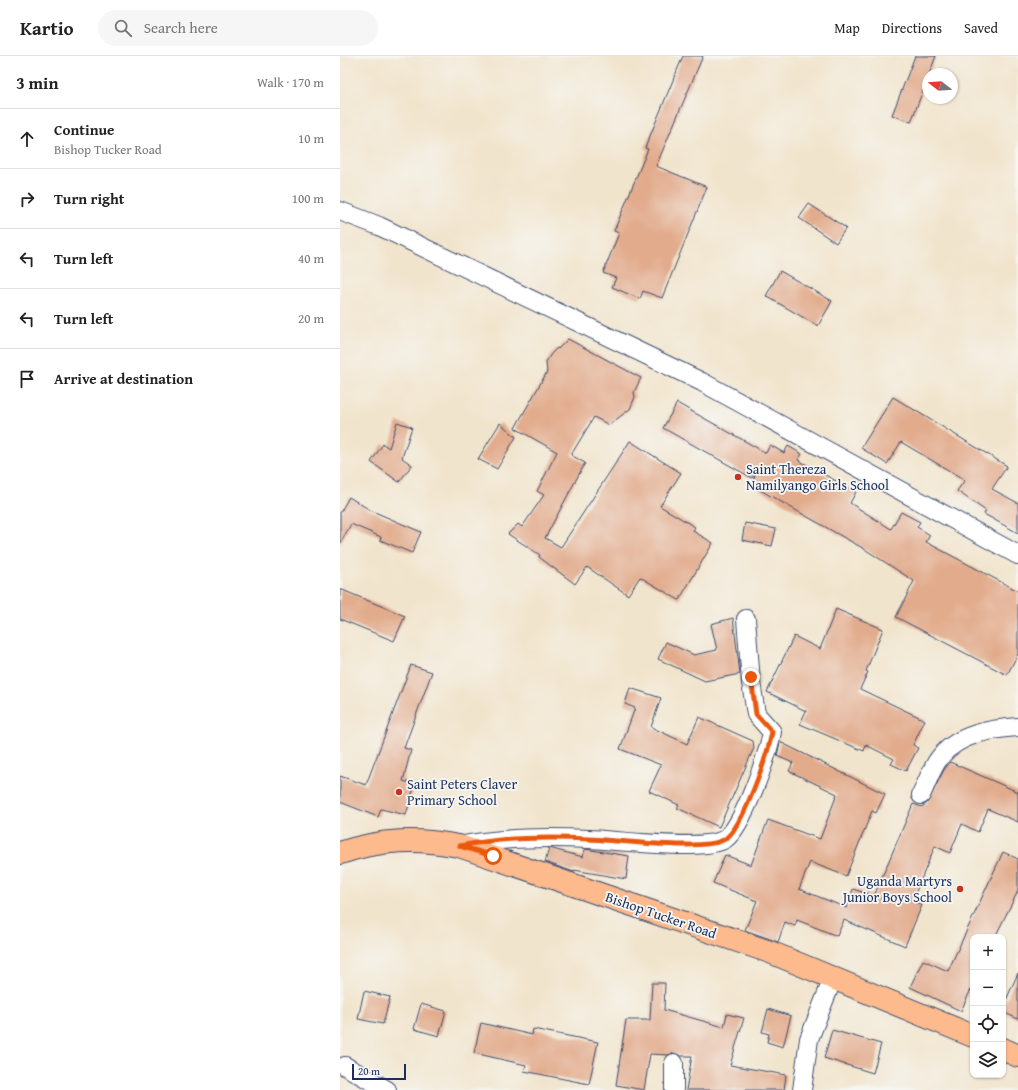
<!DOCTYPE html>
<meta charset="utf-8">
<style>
:root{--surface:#fff;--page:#f6f6f6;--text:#222;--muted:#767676;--line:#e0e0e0}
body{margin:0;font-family:"Gentium Book Plus",serif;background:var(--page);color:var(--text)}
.controls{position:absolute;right:12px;bottom:12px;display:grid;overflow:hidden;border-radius:8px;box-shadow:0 1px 3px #0004}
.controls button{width:36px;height:36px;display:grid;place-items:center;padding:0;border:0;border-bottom:1px solid var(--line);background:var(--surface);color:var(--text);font:20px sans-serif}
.compass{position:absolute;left:582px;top:12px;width:36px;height:36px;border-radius:50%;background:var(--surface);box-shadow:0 1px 3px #0004;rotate:287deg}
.scale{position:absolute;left:12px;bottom:10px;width:54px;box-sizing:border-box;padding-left:4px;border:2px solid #1b2f5e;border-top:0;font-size:11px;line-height:14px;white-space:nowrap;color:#1b2f5e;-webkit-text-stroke:3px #f6f6f2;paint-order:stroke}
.stop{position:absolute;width:12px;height:12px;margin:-9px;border:3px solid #ea580c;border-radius:50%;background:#fff}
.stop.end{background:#ea580c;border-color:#fff;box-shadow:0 1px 4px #0008}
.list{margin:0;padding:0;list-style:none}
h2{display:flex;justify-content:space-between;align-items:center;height:52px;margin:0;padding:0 16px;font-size:17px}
h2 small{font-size:13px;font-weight:400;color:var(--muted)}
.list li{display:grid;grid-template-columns:26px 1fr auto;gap:12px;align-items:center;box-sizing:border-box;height:60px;padding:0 16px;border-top:1px solid var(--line)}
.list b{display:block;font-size:15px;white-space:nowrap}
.list p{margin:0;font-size:13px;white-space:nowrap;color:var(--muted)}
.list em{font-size:13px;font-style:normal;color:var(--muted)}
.icon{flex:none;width:22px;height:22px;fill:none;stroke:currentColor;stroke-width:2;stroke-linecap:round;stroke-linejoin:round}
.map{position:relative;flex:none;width:678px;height:1034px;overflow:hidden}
header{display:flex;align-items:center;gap:24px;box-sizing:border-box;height:56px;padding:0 20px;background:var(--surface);border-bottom:1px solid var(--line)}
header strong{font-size:19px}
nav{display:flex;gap:22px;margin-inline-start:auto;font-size:14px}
.search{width:280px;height:36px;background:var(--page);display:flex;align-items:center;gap:10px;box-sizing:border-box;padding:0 14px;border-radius:22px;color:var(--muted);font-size:15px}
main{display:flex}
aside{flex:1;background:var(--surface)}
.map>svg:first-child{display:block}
</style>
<header>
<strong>Kartio</strong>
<div class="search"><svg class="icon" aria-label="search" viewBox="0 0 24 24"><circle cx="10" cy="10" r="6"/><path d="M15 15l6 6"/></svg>Search here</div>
<nav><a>Map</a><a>Directions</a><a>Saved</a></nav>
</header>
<main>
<aside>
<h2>3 min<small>Walk · 170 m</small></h2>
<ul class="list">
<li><svg class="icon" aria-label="ahead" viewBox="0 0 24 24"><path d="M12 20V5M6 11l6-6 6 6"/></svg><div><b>Continue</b><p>Bishop Tucker Road</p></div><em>10 m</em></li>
<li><svg class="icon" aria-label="right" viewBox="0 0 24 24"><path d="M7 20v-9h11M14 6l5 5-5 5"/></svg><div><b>Turn right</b></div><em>100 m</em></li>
<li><svg class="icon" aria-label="left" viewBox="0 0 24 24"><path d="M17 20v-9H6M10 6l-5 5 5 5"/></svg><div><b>Turn left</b></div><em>40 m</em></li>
<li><svg class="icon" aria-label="left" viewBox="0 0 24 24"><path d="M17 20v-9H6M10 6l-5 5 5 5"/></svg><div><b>Turn left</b></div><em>20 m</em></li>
<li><svg class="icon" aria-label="arrive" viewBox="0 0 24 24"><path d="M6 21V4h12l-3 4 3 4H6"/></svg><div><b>Arrive at destination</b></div></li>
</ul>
</aside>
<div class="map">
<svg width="678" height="1034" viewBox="0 0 678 1034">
<rect width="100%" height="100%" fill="#f6f6f2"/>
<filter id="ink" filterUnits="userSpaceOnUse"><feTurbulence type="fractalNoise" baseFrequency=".025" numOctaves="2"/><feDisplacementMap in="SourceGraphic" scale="8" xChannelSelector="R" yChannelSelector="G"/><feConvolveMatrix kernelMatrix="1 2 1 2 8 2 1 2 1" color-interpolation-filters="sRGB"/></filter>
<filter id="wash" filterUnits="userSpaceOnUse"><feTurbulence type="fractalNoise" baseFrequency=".012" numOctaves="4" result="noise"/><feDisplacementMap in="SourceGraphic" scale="16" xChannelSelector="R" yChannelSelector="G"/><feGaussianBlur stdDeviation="0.9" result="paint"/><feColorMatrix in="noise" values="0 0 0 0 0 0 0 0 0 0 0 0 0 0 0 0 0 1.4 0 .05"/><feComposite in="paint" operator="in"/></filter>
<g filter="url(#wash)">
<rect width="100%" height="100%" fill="#f1e4cc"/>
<g id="blocks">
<g fill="#e2ab8c">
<path d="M 343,0 L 363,0 L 316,110 L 367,131 L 322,242 L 303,235 L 300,243 L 272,231 L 276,222 L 263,217 L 279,177 L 274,175 L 308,93 L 305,92 Z"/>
<path d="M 575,0 L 596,0 L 571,66 L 552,59 Z"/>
<path d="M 469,148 L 506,172 L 496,187 L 459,162 Z"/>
<path d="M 440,215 L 492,245 L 478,270 L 426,240 Z"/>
<path d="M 228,283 L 301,322 L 294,336 L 295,341 L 290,353 L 269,369 L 254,361 L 231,399 L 245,407 L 205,482 L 221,491 L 290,385 L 341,417 L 320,450 L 355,471 L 353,475 L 373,487 L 339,544 L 300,521 L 288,539 L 247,511 L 235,528 L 199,501 L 200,499 L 168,478 L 178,468 L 182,471 L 204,439 L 197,435 L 217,396 L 175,372 L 207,316 L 206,306 L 211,298 L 217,292 L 218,293 Z"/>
<path d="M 553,341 L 667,410 L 652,433 L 678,447 L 678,477 L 644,458 L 646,455 L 617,435 L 625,424 L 561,386 L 547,408 L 521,392 Z"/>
<path d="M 337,347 L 426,397 L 430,389 L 444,397 L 448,390 L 462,398 L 458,404 L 516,436 L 510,447 L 551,473 L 561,456 L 580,466 L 577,471 L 590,479 L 586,486 L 678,535 L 678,598 L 667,619 L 556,561 L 574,525 L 526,494 L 413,430 L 415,417 L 412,422 L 323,372 Z"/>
<path d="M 57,366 L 72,371 L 62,402 L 72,409 L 59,426 L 31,406 L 43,388 L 49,392 Z"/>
<path d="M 160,367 L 176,381 L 157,413 L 138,403 Z"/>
<path d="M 9,441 L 30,454 L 81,476 L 72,497 L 40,484 L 41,481 L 11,468 L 0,488 L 0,457 Z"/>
<path d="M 405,467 L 436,473 L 432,490 L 402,484 Z"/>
<path d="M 0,533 L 65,560 L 54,585 L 0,563 Z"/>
<path d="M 496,553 L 543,573 L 526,615 L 528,616 L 520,633 L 585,664 L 573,689 L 578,692 L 566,715 L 551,708 L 554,703 L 526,689 L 524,695 L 460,668 L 466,655 L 427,636 L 454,580 L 480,593 Z"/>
<path d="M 393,562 L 400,618 L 365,625 L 318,603 L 326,586 L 354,599 L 377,594 L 371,568 Z"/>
<path d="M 71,609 L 92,616 L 64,692 L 71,694 L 63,725 L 75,728 L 66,759 L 41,753 L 38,761 L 0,746 L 0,720 L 26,729 Z"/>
<path d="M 290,632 L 321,642 L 311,671 L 347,688 L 359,661 L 413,685 L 414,692 L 379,771 L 337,752 L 339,749 L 309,735 L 321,709 L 280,693 L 295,652 L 285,648 Z"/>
<path d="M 440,686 L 545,738 L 536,757 L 532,755 L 506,820 L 470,806 L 459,833 L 507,852 L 513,833 L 534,840 L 573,748 L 582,751 L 587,747 L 604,714 L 610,706 L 678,736 L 678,766 L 648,753 L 638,776 L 622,768 L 610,797 L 595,790 L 572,845 L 582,849 L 565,890 L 504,864 L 497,880 L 457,864 L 455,870 L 445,866 L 438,886 L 405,874 L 417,845 L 373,827 L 385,799 L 411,809 L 428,764 L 480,783 L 497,738 L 449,715 L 453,707 L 437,700 Z"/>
<path d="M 209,792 L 243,801 L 245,793 L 289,800 L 286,823 L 234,814 L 234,816 L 205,806 Z"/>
<path d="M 663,796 L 678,803 L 678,835 L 655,881 L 633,881 L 633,929 L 621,955 L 570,931 L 583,904 L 608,915 Z"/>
<path d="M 678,917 L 678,963 L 663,956 L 663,951 Z"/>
<path d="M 312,927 L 325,927 L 324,954 L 384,971 L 387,958 L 404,962 L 390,1009 L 446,1019 L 444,1034 L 346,1034 L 352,1000 L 341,1000 L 334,997 L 328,999 L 310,998 L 304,1034 L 276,1029 L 286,964 L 310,964 Z"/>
<path d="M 24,935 L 50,941 L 43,968 L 18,963 Z"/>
<path d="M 81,948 L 106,955 L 99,980 L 74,973 Z"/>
<path d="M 428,953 L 451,960 L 443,991 L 427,986 L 429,978 L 422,976 Z"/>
<path d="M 141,967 L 192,979 L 193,973 L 258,986 L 249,1028 L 184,1015 L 186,1009 L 134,997 Z"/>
<path d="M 492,974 L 541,988 L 533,1017 L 484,1002 Z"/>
</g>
</g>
</g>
<g filter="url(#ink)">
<use href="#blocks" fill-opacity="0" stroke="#3b4a6e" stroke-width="1"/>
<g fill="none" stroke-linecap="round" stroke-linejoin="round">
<defs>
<g id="minor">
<path d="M 0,155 L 39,170 L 362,326 L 678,499"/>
<path d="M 581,739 C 587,727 592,710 601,700 C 619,678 651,673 678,671"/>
<path d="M 119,790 C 161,781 207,781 249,783 C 276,784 366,796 385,783 C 403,771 428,698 432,676 L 416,658 L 411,626 L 406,563"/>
<path d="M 334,1007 L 334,1034"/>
<path d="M 5,1010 L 47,1034"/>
<path d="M 462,1034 L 469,983 L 493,922"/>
</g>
<g id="major">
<path d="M 0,797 C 42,783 77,782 119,790 L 430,896 L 633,980"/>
<path d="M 663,993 L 678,1000"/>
</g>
</defs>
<use href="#minor" stroke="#3b4a6e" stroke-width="20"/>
<use href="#major" stroke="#3b4a6e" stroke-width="24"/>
<use href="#minor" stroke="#fff" stroke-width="18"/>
<use href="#major" stroke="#fcba8d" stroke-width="22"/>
</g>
</g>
<g fill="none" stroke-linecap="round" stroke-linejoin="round" filter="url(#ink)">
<path stroke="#ea580c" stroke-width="5" d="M 153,800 L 120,790 C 161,781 207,781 249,783 C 276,784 366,796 385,783 C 403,771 428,698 432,676 L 416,658 L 411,621"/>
</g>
<g fill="#c8321e" stroke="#f6f6f2" stroke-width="1.5">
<circle cx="398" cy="421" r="4"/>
<circle cx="59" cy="736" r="4"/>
<circle cx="620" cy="833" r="4"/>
</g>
<g text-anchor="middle" stroke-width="3.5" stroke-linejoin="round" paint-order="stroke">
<g font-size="14" fill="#1b2f5e" stroke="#f6f6f2" text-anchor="start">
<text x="406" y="418">Saint Thereza<tspan x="406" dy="16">Namilyango Girls School</tspan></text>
<text x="67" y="733">Saint Peters Claver<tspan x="67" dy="16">Primary School</tspan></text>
<text x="612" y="830" text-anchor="end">Uganda Martyrs<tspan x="612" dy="16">Junior Boys School</tspan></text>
</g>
<g font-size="14" fill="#1b2f5e" stroke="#f6f6f2">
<text transform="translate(321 859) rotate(19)" y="5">Bishop Tucker Road</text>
</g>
</g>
</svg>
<div class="controls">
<button>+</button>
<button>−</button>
<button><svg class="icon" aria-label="locate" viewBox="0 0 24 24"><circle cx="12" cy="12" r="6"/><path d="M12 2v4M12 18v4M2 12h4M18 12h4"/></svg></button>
<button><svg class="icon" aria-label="layers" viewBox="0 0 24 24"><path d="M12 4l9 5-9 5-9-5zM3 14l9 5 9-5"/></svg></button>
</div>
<svg class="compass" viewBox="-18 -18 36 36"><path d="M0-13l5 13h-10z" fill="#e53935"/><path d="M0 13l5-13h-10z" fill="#767676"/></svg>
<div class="scale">20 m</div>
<div class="stop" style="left:153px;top:800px"></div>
<div class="stop end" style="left:411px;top:621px"></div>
</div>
</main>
